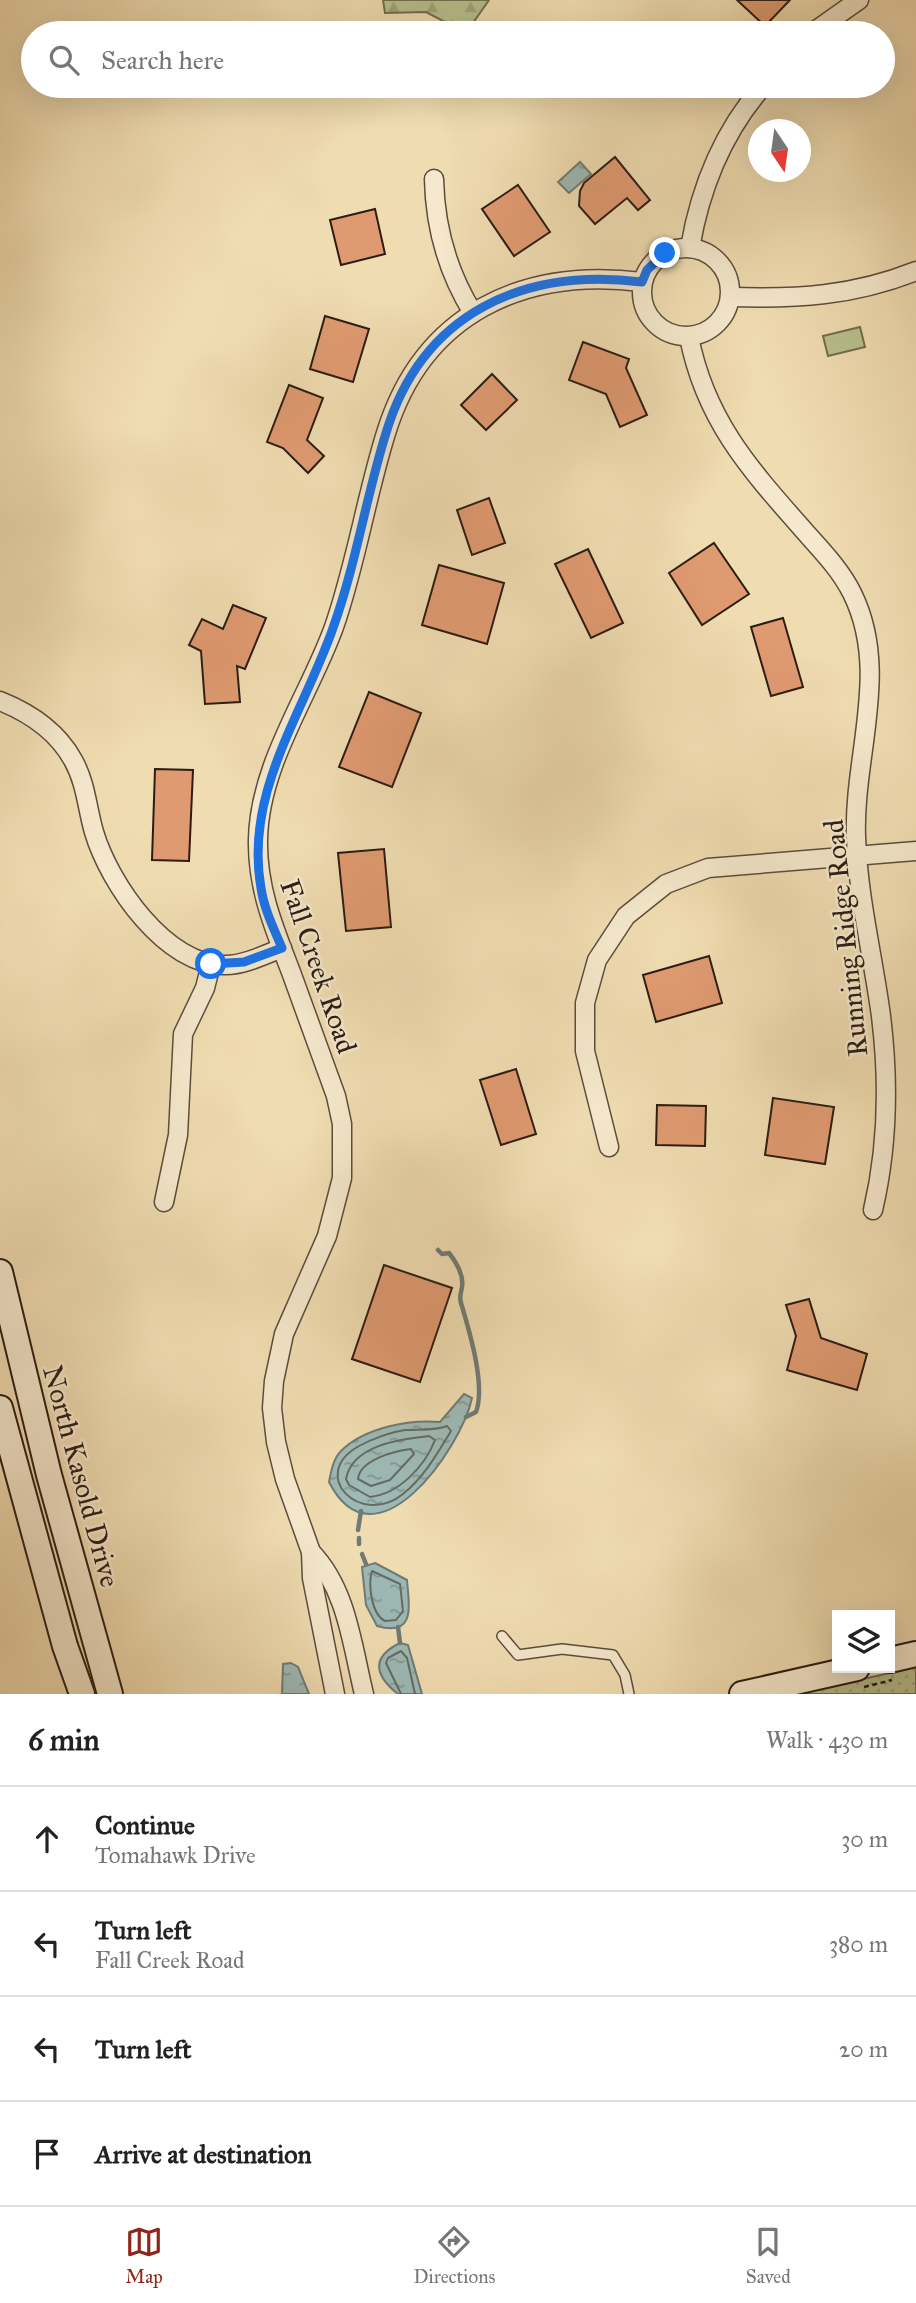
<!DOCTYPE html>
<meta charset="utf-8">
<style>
:root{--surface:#fff;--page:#f2f2f2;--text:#222;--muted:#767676;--line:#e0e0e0;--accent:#8f2418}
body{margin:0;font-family:"IM FELL Great Primer",serif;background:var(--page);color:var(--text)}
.controls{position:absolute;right:21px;bottom:21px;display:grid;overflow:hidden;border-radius:0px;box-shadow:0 7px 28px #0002}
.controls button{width:63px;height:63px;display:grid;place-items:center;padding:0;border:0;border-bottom:2px solid var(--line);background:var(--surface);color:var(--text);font:35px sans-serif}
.compass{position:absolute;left:748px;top:119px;width:63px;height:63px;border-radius:50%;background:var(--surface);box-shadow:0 7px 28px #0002;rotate:167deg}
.stop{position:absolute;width:21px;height:21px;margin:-16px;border:5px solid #1a73e8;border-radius:50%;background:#fff}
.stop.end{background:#1a73e8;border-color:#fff;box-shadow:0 2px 7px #0008}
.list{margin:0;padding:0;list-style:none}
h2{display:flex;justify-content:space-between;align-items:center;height:91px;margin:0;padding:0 28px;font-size:30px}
h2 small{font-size:23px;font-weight:400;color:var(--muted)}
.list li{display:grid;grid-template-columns:46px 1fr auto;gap:21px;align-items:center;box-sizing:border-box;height:105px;padding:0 28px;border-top:2px solid var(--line)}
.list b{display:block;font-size:26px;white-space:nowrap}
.list p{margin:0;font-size:23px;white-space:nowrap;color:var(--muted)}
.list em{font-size:23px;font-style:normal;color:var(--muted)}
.icon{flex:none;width:38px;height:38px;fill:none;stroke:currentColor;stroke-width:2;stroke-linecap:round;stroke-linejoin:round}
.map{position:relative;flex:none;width:916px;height:1694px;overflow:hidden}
.search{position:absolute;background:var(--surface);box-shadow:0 7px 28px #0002;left:21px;right:21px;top:21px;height:77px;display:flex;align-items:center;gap:18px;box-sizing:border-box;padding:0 24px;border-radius:38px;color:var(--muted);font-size:26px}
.sheet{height:511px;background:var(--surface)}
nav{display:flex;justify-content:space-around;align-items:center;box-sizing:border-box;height:98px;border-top:2px solid var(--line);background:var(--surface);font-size:19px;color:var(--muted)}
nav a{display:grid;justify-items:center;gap:4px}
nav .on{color:var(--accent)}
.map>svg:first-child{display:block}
</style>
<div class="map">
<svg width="916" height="1694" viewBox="0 0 916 1694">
<defs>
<pattern id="grass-dots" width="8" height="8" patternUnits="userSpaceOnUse" patternTransform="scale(1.75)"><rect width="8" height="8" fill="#b8c08d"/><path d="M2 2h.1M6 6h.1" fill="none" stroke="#9ea579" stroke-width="1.8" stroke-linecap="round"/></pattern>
<pattern id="forest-firs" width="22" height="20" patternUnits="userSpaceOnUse" patternTransform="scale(1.75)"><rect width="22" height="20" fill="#b8c08d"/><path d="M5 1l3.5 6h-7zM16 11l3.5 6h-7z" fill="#9ea579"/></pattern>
<pattern id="water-ripples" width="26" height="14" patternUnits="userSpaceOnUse" patternTransform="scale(1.75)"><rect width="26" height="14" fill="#9db9b5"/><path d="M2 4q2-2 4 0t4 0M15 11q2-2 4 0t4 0" fill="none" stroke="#809692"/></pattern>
</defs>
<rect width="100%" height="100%" fill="#f0dcb1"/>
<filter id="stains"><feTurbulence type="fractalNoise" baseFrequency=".00286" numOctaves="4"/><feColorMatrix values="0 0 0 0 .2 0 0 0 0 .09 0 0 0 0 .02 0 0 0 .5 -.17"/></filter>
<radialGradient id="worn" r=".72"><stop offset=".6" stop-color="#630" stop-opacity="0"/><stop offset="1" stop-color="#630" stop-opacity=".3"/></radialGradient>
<path fill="url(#grass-dots)" stroke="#726e50" stroke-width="2" d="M 916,1667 L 916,1694 L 797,1694 Z"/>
<path fill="url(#forest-firs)" stroke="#726e50" stroke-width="2" d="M 383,0 L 489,0 L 466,33 L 426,12 L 385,13 Z"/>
<path fill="#b8c08d" stroke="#726e50" stroke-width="2" d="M 860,327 L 865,347 L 828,356 L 823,336 Z"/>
<g fill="url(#water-ripples)" stroke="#6f7b75" stroke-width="2">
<path d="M 580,162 L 591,174 L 569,193 L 558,182 Z"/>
<path d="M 464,1394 L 472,1398 C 461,1449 375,1572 329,1482 C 331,1472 333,1459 341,1451 C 364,1428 409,1419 440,1422 Z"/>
<path d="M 375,1563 L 407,1580 C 409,1606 416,1637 377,1626 L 366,1605 L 362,1567 Z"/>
<path d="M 400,1643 L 408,1645 L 422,1694 L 398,1694 C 374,1675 371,1657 400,1643 Z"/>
<path d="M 291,1663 L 298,1667 L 309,1694 L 282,1694 L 283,1664 Z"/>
</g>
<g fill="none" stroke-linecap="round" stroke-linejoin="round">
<g stroke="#646b64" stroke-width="2">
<path d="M 447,1426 L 451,1431 C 437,1454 424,1477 403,1494 C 361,1528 307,1475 359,1446 C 372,1439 391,1432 405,1430 C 418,1429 436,1431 447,1426 Z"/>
<path d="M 429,1436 L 435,1440 C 425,1466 399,1494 370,1497 L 349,1485 L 346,1479 C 352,1445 401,1439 429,1436 Z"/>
<path d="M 411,1449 L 414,1454 L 390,1480 L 371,1486 L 358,1479 C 360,1460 394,1451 411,1449 Z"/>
<path d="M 372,1571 L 400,1584 L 403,1611 L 396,1620 L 385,1621 C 371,1614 368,1584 372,1571 Z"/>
<path d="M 401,1694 L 386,1663 L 388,1658 L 401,1651 L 407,1658 L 415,1694"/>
</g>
<g stroke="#6f7b75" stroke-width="4.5">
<path d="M 438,1250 L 442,1254 L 449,1253 C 456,1262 464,1275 462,1287 C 461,1293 459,1297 461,1303 C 469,1330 486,1385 476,1412 L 466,1417"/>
<path d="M 358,1530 L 361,1511"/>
<path d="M 359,1538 L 359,1544"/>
<path d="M 362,1554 L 366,1564"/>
<path d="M 398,1627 L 400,1643"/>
</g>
</g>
<g fill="#e09a71" stroke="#2b1d14" stroke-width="2">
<path d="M 737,0 L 790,0 L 765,26 Z"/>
<path d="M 615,157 L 650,200 L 638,210 L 627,198 L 595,224 L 579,206 L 580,191 L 584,183 Z"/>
<path d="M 518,185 L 550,232 L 514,256 L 482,209 Z"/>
<path d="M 375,209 L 385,254 L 341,265 L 330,220 Z"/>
<path d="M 325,316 L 369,329 L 353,382 L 310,369 Z"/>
<path d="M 583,342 L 629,359 L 626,368 L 647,415 L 620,427 L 606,394 L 569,380 Z"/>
<path d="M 492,374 L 517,400 L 486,430 L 461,405 Z"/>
<path d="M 289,385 L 323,398 L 307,440 L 324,456 L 308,473 L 283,448 L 267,442 Z"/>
<path d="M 489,498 L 505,543 L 472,555 L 457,510 Z"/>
<path d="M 714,543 L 749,594 L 702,625 L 669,573 Z"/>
<path d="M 588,549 L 623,623 L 591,638 L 555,564 Z"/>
<path d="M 439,565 L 504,583 L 487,644 L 422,625 Z"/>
<path d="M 233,605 L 266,618 L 245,669 L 237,666 L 240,702 L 205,704 L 201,651 L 189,645 L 202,619 L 223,629 Z"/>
<path d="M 783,618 L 803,687 L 771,696 L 751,627 Z"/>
<path d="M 369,692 L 421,713 L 392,787 L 339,767 Z"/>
<path d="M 155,769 L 193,770 L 189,861 L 152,860 Z"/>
<path d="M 384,849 L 391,927 L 346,931 L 338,853 Z"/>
<path d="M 709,956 L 722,1003 L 656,1022 L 643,975 Z"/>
<path d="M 516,1069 L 536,1134 L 501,1145 L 480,1080 Z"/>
<path d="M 773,1098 L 834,1107 L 825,1164 L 765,1155 Z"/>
<path d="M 657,1105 L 706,1106 L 705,1146 L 656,1145 Z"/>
<path d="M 384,1265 L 452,1288 L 420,1382 L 352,1359 Z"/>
<path d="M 809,1299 L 821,1338 L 867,1354 L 857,1390 L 787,1370 L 796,1336 L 786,1305 Z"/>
</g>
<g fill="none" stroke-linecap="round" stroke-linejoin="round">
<defs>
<path id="lane" d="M 502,1636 L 518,1655 L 562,1649 L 613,1655 L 625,1675 L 629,1694"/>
<g id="street">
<path d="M 812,33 L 859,0"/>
<path d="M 434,179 C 435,228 447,271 473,313"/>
<circle cx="686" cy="292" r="44"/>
<path d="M 690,248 C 700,189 723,132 763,86"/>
<path d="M 731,297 C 797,299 853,296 916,271"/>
<path d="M 689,337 C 705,418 747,466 800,526 C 818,547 839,567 852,593 C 891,671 853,755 856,837 C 858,897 873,956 881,1016 C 889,1081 888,1146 873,1210"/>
<path d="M 0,701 C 30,713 57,731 73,760 C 86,783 87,808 94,832 C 109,883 166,967 226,965 C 244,965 264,955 282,948"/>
<path d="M 609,1147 L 585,1051 L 585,1003 L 597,960 L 626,916 L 666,884 L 708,868 L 916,851"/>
<path d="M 164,1202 L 178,1135 L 183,1034 L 205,988 L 211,964"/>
<path d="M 311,1552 C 347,1589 352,1645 364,1694"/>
<path d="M 335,1694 L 312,1578 L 311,1552 L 285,1479 L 276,1442 L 272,1408 L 274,1381 L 284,1334 L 327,1236 L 342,1178 L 342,1124 L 336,1096 C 321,1055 306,1014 291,972 C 274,928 257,888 258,840 C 259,765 309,696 334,627 C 356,564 366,497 386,433 C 423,313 524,267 642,282"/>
</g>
<g id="secondary">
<path d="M 0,1272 L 49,1475 L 110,1694"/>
<path d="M 0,1408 L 65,1646 L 82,1694"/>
<path d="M 890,1660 L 916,1654"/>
<path d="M 742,1694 L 857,1668"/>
</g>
</defs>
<use href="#lane" stroke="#5c4d3b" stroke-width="12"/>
<use href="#street" stroke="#5c4d3b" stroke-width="21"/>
<use href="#secondary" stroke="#2b1d14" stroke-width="28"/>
<path stroke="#2b1d14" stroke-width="2.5" stroke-dasharray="5 3.5" stroke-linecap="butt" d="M 864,1687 L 892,1680"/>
<use href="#lane" stroke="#f5e8cc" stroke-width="9"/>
<use href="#street" stroke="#f5e8cc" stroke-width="18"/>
<use href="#secondary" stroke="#f5e8cc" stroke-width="24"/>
</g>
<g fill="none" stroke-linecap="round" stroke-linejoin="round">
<path stroke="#1a73e8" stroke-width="9" d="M 211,964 L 244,962 L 282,948 C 274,929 264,909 261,888 C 244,793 303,714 333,628 C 356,564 366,497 386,433 C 422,313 524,267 642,282 L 647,270 L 665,253"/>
</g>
<g text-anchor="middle" stroke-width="5" stroke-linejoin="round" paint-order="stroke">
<g font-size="28" fill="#2b1d14" stroke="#f5e8cc">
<text transform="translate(845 938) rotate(-96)" y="10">Running Ridge Road</text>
<text transform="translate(319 966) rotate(71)" y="10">Fall Creek Road</text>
<text transform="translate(82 1476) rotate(75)" y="10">North Kasold Drive</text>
</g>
</g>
<rect width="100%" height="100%" filter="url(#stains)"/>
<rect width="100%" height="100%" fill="url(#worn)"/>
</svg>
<div class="controls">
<button><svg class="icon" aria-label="layers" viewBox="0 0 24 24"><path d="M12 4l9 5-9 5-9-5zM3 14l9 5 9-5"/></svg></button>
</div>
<svg class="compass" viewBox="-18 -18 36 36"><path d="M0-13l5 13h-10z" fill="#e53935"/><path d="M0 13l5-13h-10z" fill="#767676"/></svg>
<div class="stop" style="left:211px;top:964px"></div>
<div class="stop end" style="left:665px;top:253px"></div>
<div class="search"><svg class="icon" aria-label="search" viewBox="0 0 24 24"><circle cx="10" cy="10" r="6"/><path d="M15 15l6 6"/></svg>Search here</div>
</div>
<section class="sheet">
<h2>6 min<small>Walk · 430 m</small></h2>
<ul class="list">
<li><svg class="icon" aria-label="ahead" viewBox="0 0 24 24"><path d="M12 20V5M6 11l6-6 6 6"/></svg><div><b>Continue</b><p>Tomahawk Drive</p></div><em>30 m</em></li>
<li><svg class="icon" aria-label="left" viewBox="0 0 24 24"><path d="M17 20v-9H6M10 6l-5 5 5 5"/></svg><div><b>Turn left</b><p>Fall Creek Road</p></div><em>380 m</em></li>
<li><svg class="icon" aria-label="left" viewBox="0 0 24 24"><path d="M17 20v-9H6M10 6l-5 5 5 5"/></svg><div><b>Turn left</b></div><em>20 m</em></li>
<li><svg class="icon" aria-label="arrive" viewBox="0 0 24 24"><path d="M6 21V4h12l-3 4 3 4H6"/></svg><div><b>Arrive at destination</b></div></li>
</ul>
</section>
<nav>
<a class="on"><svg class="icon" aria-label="map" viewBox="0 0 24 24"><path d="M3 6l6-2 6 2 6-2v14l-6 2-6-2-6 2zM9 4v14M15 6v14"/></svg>Map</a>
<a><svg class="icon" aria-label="directions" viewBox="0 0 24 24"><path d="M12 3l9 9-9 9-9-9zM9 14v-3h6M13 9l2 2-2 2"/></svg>Directions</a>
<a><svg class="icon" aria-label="saved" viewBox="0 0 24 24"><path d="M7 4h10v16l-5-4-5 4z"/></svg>Saved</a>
</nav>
